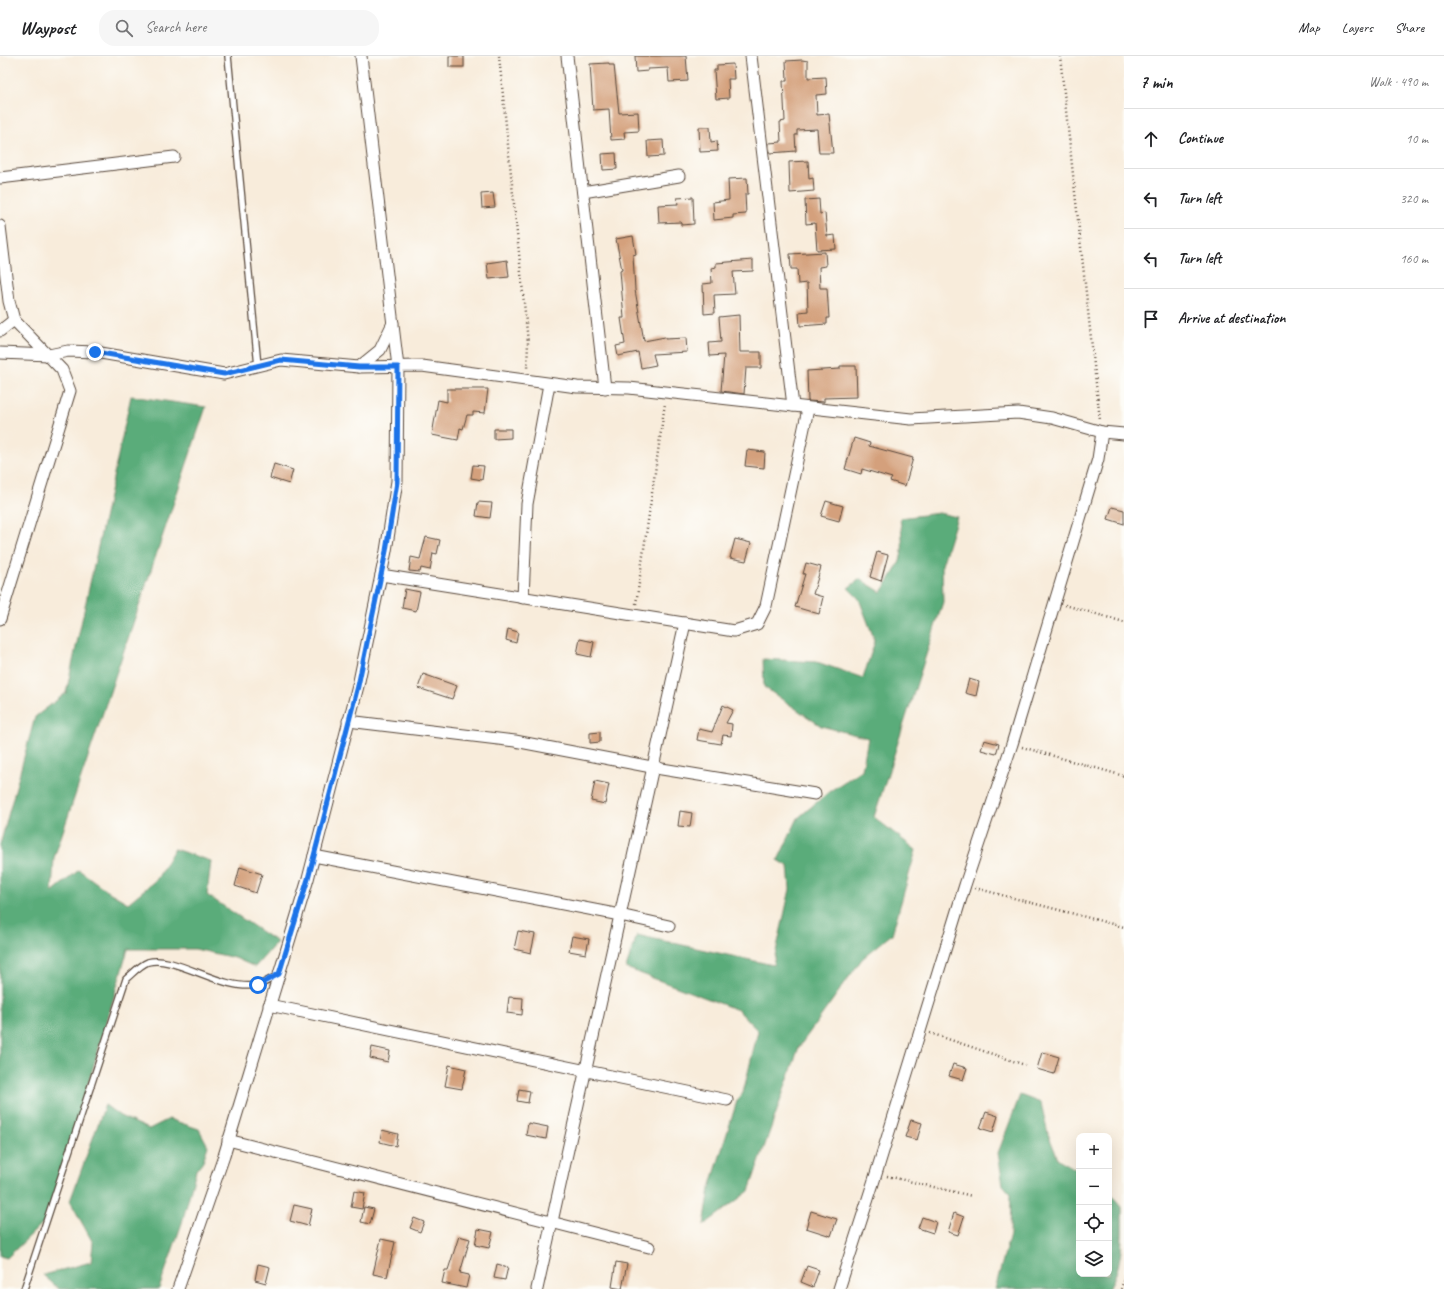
<!DOCTYPE html>
<meta charset="utf-8">
<style>
:root{--surface:#fff;--page:#f6f6f6;--text:#202124;--muted:#757577;--line:#e0e0e0}
body{margin:0;font-family:Caveat,sans-serif;background:var(--page);color:var(--text)}
.controls{position:absolute;right:12px;bottom:12px;display:grid;overflow:hidden;border-radius:8px;box-shadow:0 4px 16px #0002}
.controls button{width:36px;height:36px;display:grid;place-items:center;padding:0;border:0;border-bottom:1px solid var(--line);background:var(--surface);color:var(--text);font:20px sans-serif}
.stop{position:absolute;width:12px;height:12px;margin:-9px;border:3px solid #1a73e8;border-radius:50%;background:#fff}
.stop.end{background:#1a73e8;border-color:#fff;box-shadow:0 1px 4px #0008}
.list{margin:0;padding:0;list-style:none}
h2{display:flex;justify-content:space-between;align-items:center;height:52px;margin:0;padding:0 16px;font-size:17px}
h2 small{font-size:13px;font-weight:400;color:var(--muted)}
.list li{display:grid;grid-template-columns:26px 1fr auto;gap:12px;align-items:center;box-sizing:border-box;height:60px;padding:0 16px;border-top:1px solid var(--line)}
.list b{display:block;font-size:15px;white-space:nowrap}
.list em{font-size:13px;font-style:normal;color:var(--muted)}
.icon{flex:none;width:22px;height:22px;fill:none;stroke:currentColor;stroke-width:2;stroke-linecap:round;stroke-linejoin:round}
.map{position:relative;flex:none;width:1124px;height:1233px;overflow:hidden}
header{display:flex;align-items:center;gap:24px;box-sizing:border-box;height:56px;padding:0 20px;background:var(--surface);border-bottom:1px solid var(--line)}
header strong{font-size:19px}
nav{display:flex;gap:22px;margin-inline-start:auto;font-size:14px}
.search{width:280px;height:36px;background:var(--page);display:flex;align-items:center;gap:10px;box-sizing:border-box;padding:0 14px;border-radius:16px;color:var(--muted);font-size:15px}
main{display:flex}
aside{flex:1;background:var(--surface)}
.map>svg:first-child{display:block}
</style>
<header>
<strong>Waypost</strong>
<div class="search"><svg class="icon" aria-label="search" viewBox="0 0 24 24"><circle cx="10" cy="10" r="6"/><path d="M15 15l6 6"/></svg>Search here</div>
<nav><a>Map</a><a>Layers</a><a>Share</a></nav>
</header>
<main>
<div class="map">
<svg width="1124" height="1233" viewBox="0 0 1124 1233">
<rect width="100%" height="100%" fill="#fdfcf7"/>
<filter id="ink" filterUnits="userSpaceOnUse"><feTurbulence type="fractalNoise" baseFrequency=".025" numOctaves="2"/><feDisplacementMap in="SourceGraphic" scale="8" xChannelSelector="R" yChannelSelector="G"/><feConvolveMatrix kernelMatrix="1 2 1 2 8 2 1 2 1" color-interpolation-filters="sRGB"/></filter>
<filter id="wash" filterUnits="userSpaceOnUse"><feTurbulence type="fractalNoise" baseFrequency=".012" numOctaves="4" result="noise"/><feDisplacementMap in="SourceGraphic" scale="16" xChannelSelector="R" yChannelSelector="G"/><feGaussianBlur stdDeviation="0.9" result="paint"/><feColorMatrix in="noise" values="0 0 0 0 0 0 0 0 0 0 0 0 0 0 0 0 0 1.4 0 .05"/><feComposite in="paint" operator="in"/></filter>
<g filter="url(#wash)">
<rect width="100%" height="100%" fill="#f8ecdb"/>
<g fill="#5aac7a" stroke="#4a6b4c">
<path d="M 131,340 L 206,351 L 54,802 L 52,836 L 79,814 L 109,836 L 128,847 L 157,823 L 174,793 L 211,805 L 207,839 L 277,886 L 255,911 L 235,902 L 195,893 L 128,893 L 49,1161 L 7,1202 L 0,1200 L 0,789 L 35,661 L 66,637 Z"/>
<path d="M 939,457 L 957,461 L 942,509 L 943,546 L 874,761 L 916,794 L 892,878 L 862,903 L 799,991 L 749,1135 L 704,1169 L 710,1132 L 737,1045 L 743,1037 L 758,975 L 738,954 L 626,912 L 637,879 L 773,909 L 790,833 L 788,810 L 778,804 L 798,762 L 830,735 L 862,714 L 868,682 L 821,670 L 764,631 L 763,603 L 817,606 L 863,622 L 875,585 L 859,543 L 848,532 L 860,523 L 881,536 C 903,503 905,503 900,462 Z"/>
<path d="M 1020,1039 L 1041,1047 L 1048,1078 L 1058,1103 L 1079,1115 L 1079,1218 L 1109,1218 L 1109,1136 L 1122,1151 C 1122,1179 1124,1210 1108,1233 L 995,1233 L 1010,1178 L 1011,1138 L 1003,1129 L 998,1097 Z"/>
<path d="M 105,1049 L 120,1060 L 149,1073 L 169,1063 L 199,1073 L 208,1090 L 203,1105 L 196,1114 L 182,1167 L 159,1233 L 59,1233 L 43,1219 L 91,1206 L 93,1187 L 70,1145 Z"/>
</g>
<g id="blocks">
<g fill="#d4a07b">
<rect x="449" y="0" width="15" height="11"/>
<path d="M 635,0 L 686,0 L 688,25 L 669,26 L 668,12 L 648,13 L 648,15 L 636,16 Z"/>
<path d="M 802,4 L 808,5 L 808,22 L 826,21 L 827,38 L 816,39 L 817,59 L 829,58 L 833,97 L 819,97 L 817,73 L 797,74 L 797,79 L 795,79 L 796,95 L 770,97 L 769,87 L 781,86 L 780,66 L 785,65 L 783,25 L 787,25 L 786,5 Z"/>
<path d="M 609,7 L 609,9 L 614,9 L 619,57 L 638,56 L 639,75 L 624,76 L 625,83 L 611,84 L 609,53 L 593,54 L 590,8 Z"/>
<path d="M 733,8 L 734,23 L 728,23 L 729,42 L 716,43 L 714,14 L 717,14 L 717,9 Z"/>
<path d="M 699,71 L 710,71 L 711,86 L 717,85 L 718,95 L 700,96 Z"/>
<path d="M 663,84 L 664,100 L 648,101 L 647,85 Z"/>
<path d="M 616,97 L 617,113 L 603,114 L 602,98 Z"/>
<path d="M 808,105 L 809,123 L 813,122 L 814,135 L 790,137 L 789,106 Z"/>
<path d="M 747,122 L 748,138 L 745,138 L 746,158 L 733,159 L 733,162 L 714,164 L 713,146 L 729,144 L 728,123 Z"/>
<path d="M 493,137 L 495,151 L 482,152 L 481,138 Z"/>
<path d="M 693,141 L 694,168 L 681,169 L 681,166 L 659,167 L 658,149 L 678,148 L 677,142 Z"/>
<path d="M 819,143 L 820,158 L 825,157 L 827,180 L 835,179 L 836,193 L 817,194 L 815,167 L 806,168 L 805,144 Z"/>
<path d="M 633,180 L 636,198 L 633,199 L 635,234 L 644,285 L 665,281 L 665,283 L 686,282 L 687,296 L 653,298 L 656,309 L 641,312 L 638,296 L 618,300 L 616,290 L 625,288 L 621,262 L 624,262 L 620,215 L 622,214 L 616,183 Z"/>
<path d="M 825,196 L 826,210 L 819,211 L 820,232 L 827,232 L 829,262 L 827,262 L 827,268 L 800,270 L 799,256 L 808,255 L 807,227 L 798,228 L 797,213 L 791,213 L 790,198 Z"/>
<path d="M 507,204 L 509,221 L 489,223 L 487,207 Z"/>
<path d="M 753,204 L 753,215 L 733,216 L 735,238 L 714,239 L 715,257 L 704,258 L 703,228 L 712,227 L 711,212 L 716,211 L 716,207 Z"/>
<path d="M 739,259 L 740,296 L 761,296 L 761,312 L 746,312 L 744,338 L 721,335 L 724,299 L 710,300 L 709,287 L 721,286 L 719,261 Z"/>
<path d="M 840,310 L 856,310 L 857,341 L 824,342 L 824,346 L 808,345 L 807,315 L 840,313 Z"/>
<path d="M 447,333 L 488,333 L 485,357 L 473,356 L 473,359 L 467,359 L 463,373 L 460,372 L 458,384 L 432,379 L 438,344 L 447,346 Z"/>
<path d="M 494,373 L 511,373 L 511,382 L 494,383 Z"/>
<path d="M 854,382 L 870,387 L 869,390 L 913,402 L 905,430 L 890,425 L 892,422 L 862,413 L 861,418 L 845,413 Z"/>
<path d="M 747,394 L 765,396 L 764,412 L 745,410 Z"/>
<path d="M 274,408 L 293,414 L 289,428 L 270,422 Z"/>
<path d="M 473,409 L 484,410 L 482,424 L 471,422 Z"/>
<path d="M 826,445 L 843,450 L 839,465 L 821,460 Z"/>
<path d="M 478,446 L 492,447 L 490,462 L 476,460 Z"/>
<path d="M 1112,451 L 1124,454 L 1124,468 L 1108,463 Z"/>
<path d="M 426,481 L 440,484 L 437,498 L 433,497 L 430,514 L 421,512 L 420,516 L 409,515 L 411,501 L 420,503 Z"/>
<path d="M 735,483 L 751,487 L 746,505 L 730,502 Z"/>
<path d="M 877,496 L 888,499 L 881,525 L 870,521 Z"/>
<path d="M 806,507 L 821,511 L 813,538 L 823,541 L 819,558 L 795,551 L 805,518 L 803,518 Z"/>
<path d="M 405,533 L 420,536 L 416,555 L 402,552 Z"/>
<path d="M 508,573 L 518,576 L 516,587 L 506,584 Z"/>
<path d="M 580,583 L 594,586 L 591,601 L 577,598 Z"/>
<path d="M 423,618 L 457,630 L 452,643 L 418,632 Z"/>
<path d="M 969,623 L 979,626 L 976,640 L 965,637 Z"/>
<path d="M 723,649 L 733,654 L 726,667 L 732,668 L 731,680 L 723,679 L 721,688 L 697,684 L 699,673 L 712,676 Z"/>
<path d="M 600,676 L 600,686 L 590,687 L 590,677 Z"/>
<path d="M 984,684 L 999,688 L 996,698 L 981,694 Z"/>
<path d="M 595,725 L 609,728 L 605,748 L 591,745 Z"/>
<path d="M 680,755 L 692,757 L 690,771 L 678,770 Z"/>
<path d="M 240,811 L 262,818 L 256,837 L 235,830 Z"/>
<path d="M 518,875 L 535,878 L 531,897 L 514,893 Z"/>
<path d="M 572,880 L 589,883 L 586,898 L 569,895 Z"/>
<path d="M 509,941 L 523,942 L 522,959 L 507,957 Z"/>
<path d="M 372,991 L 390,995 L 388,1006 L 370,1002 Z"/>
<path d="M 1042,996 L 1059,1001 L 1054,1018 L 1037,1013 Z"/>
<path d="M 953,1008 L 967,1012 L 963,1024 L 949,1020 Z"/>
<path d="M 449,1009 L 466,1013 L 462,1033 L 445,1030 Z"/>
<path d="M 519,1033 L 530,1035 L 528,1047 L 517,1045 Z"/>
<path d="M 986,1056 L 998,1060 L 993,1076 L 980,1072 Z"/>
<path d="M 911,1064 L 922,1067 L 917,1084 L 905,1081 Z"/>
<path d="M 528,1067 L 548,1071 L 546,1083 L 526,1079 Z"/>
<path d="M 382,1074 L 398,1078 L 396,1090 L 380,1086 Z"/>
<path d="M 354,1135 L 365,1137 L 362,1153 L 351,1151 Z"/>
<path d="M 294,1149 L 312,1153 L 308,1170 L 290,1165 Z"/>
<path d="M 364,1151 L 374,1153 L 370,1168 L 361,1166 Z"/>
<path d="M 811,1155 L 837,1163 L 831,1180 L 806,1172 Z"/>
<path d="M 954,1157 L 964,1161 L 958,1179 L 948,1176 Z"/>
<path d="M 922,1161 L 936,1166 L 933,1177 L 918,1172 Z"/>
<path d="M 414,1162 L 424,1166 L 420,1176 L 410,1172 Z"/>
<path d="M 478,1173 L 493,1176 L 489,1192 L 475,1189 Z"/>
<path d="M 459,1180 L 470,1183 L 460,1217 L 469,1219 L 466,1232 L 442,1227 L 445,1214 L 448,1214 Z"/>
<path d="M 381,1183 L 395,1186 L 387,1221 L 373,1218 Z"/>
<path d="M 616,1206 L 627,1208 L 622,1233 L 612,1231 Z"/>
<path d="M 258,1208 L 270,1211 L 266,1227 L 255,1224 Z"/>
<path d="M 497,1208 L 508,1211 L 505,1224 L 494,1222 Z"/>
<path d="M 807,1210 L 819,1214 L 813,1231 L 801,1226 Z"/>
</g>
</g>
</g>
<g filter="url(#ink)">
<use href="#blocks" fill-opacity="0" stroke="#57473a" stroke-width="1"/>
<g fill="none" stroke-linecap="round" stroke-linejoin="round">
<defs>
<g id="lane">
<path d="M 228,0 L 258,310"/>
<path d="M 24,1233 L 126,923 C 132,918 140,909 148,906 C 174,898 223,936 257,929 C 264,928 272,922 278,919"/>
</g>
<g id="street">
<path d="M 567,0 L 605,332"/>
<path d="M 751,0 L 793,350"/>
<path d="M 0,122 L 174,101"/>
<path d="M 583,136 L 679,120"/>
<path d="M 0,170 L 9,245 L 14,264 L 62,314 L 70,335 L 0,563"/>
<path d="M 0,275 L 14,264"/>
<path d="M 0,297 L 49,299 L 68,295 L 95,296 L 224,318 L 281,304 L 359,311 L 422,310 L 577,331 L 629,332 L 911,363 L 1018,357 L 1052,362 L 1102,376 L 1124,378"/>
<path d="M 359,311 L 380,294 L 393,267"/>
<path d="M 381,519 L 734,575 L 757,568 L 766,550 L 808,353"/>
<path d="M 523,542 L 527,448 L 549,328"/>
<path d="M 348,665 L 515,685 L 662,713 L 815,738"/>
<path d="M 314,800 L 620,859 L 669,870"/>
<path d="M 269,949 L 727,1044"/>
<path d="M 228,1084 L 649,1191"/>
<path d="M 178,1233 L 224,1100 L 308,823 L 358,630 L 386,495 L 397,425 L 398,311 L 361,0"/>
<path d="M 537,1233 L 685,567"/>
<path d="M 839,1233 L 876,1118 L 965,829 L 1012,688 L 1098,403 L 1102,376"/>
</g>
</defs>
<use href="#lane" stroke="#57473a" stroke-width="8"/>
<use href="#street" stroke="#57473a" stroke-width="13"/>
<g stroke="#57473a" stroke-width="2.5" stroke-dasharray="1 3" stroke-linecap="butt">
<path d="M 499,0 L 528,286 L 527,314"/>
<path d="M 1060,0 L 1100,364"/>
<path d="M 636,548 L 665,347"/>
<path d="M 1065,549 L 1124,566"/>
<path d="M 1022,691 L 1124,720"/>
<path d="M 975,832 L 1124,871"/>
<path d="M 930,977 L 1025,1009"/>
<path d="M 887,1120 L 972,1140"/>
<path d="M 1121,1233 L 1124,1224"/>
</g>
<use href="#lane" stroke="#fff" stroke-width="5.5"/>
<use href="#street" stroke="#fff" stroke-width="11"/>
</g>
</g>
<g fill="none" stroke-linecap="round" stroke-linejoin="round" filter="url(#ink)">
<path stroke="#1a73e8" stroke-width="5" d="M 95,296 L 224,318 L 281,304 L 359,311 L 398,311 L 397,426 L 386,495 L 358,630 L 308,823 L 279,918 L 258,929"/>
</g>
</svg>
<div class="controls">
<button>+</button>
<button>−</button>
<button><svg class="icon" aria-label="locate" viewBox="0 0 24 24"><circle cx="12" cy="12" r="6"/><path d="M12 2v4M12 18v4M2 12h4M18 12h4"/></svg></button>
<button><svg class="icon" aria-label="layers" viewBox="0 0 24 24"><path d="M12 4l9 5-9 5-9-5zM3 14l9 5 9-5"/></svg></button>
</div>
<div class="stop" style="left:258px;top:929px"></div>
<div class="stop end" style="left:95px;top:296px"></div>
</div>
<aside>
<h2>7 min<small>Walk · 490 m</small></h2>
<ul class="list">
<li><svg class="icon" aria-label="ahead" viewBox="0 0 24 24"><path d="M12 20V5M6 11l6-6 6 6"/></svg><div><b>Continue</b></div><em>10 m</em></li>
<li><svg class="icon" aria-label="left" viewBox="0 0 24 24"><path d="M17 20v-9H6M10 6l-5 5 5 5"/></svg><div><b>Turn left</b></div><em>320 m</em></li>
<li><svg class="icon" aria-label="left" viewBox="0 0 24 24"><path d="M17 20v-9H6M10 6l-5 5 5 5"/></svg><div><b>Turn left</b></div><em>160 m</em></li>
<li><svg class="icon" aria-label="arrive" viewBox="0 0 24 24"><path d="M6 21V4h12l-3 4 3 4H6"/></svg><div><b>Arrive at destination</b></div></li>
</ul>
</aside>
</main>
